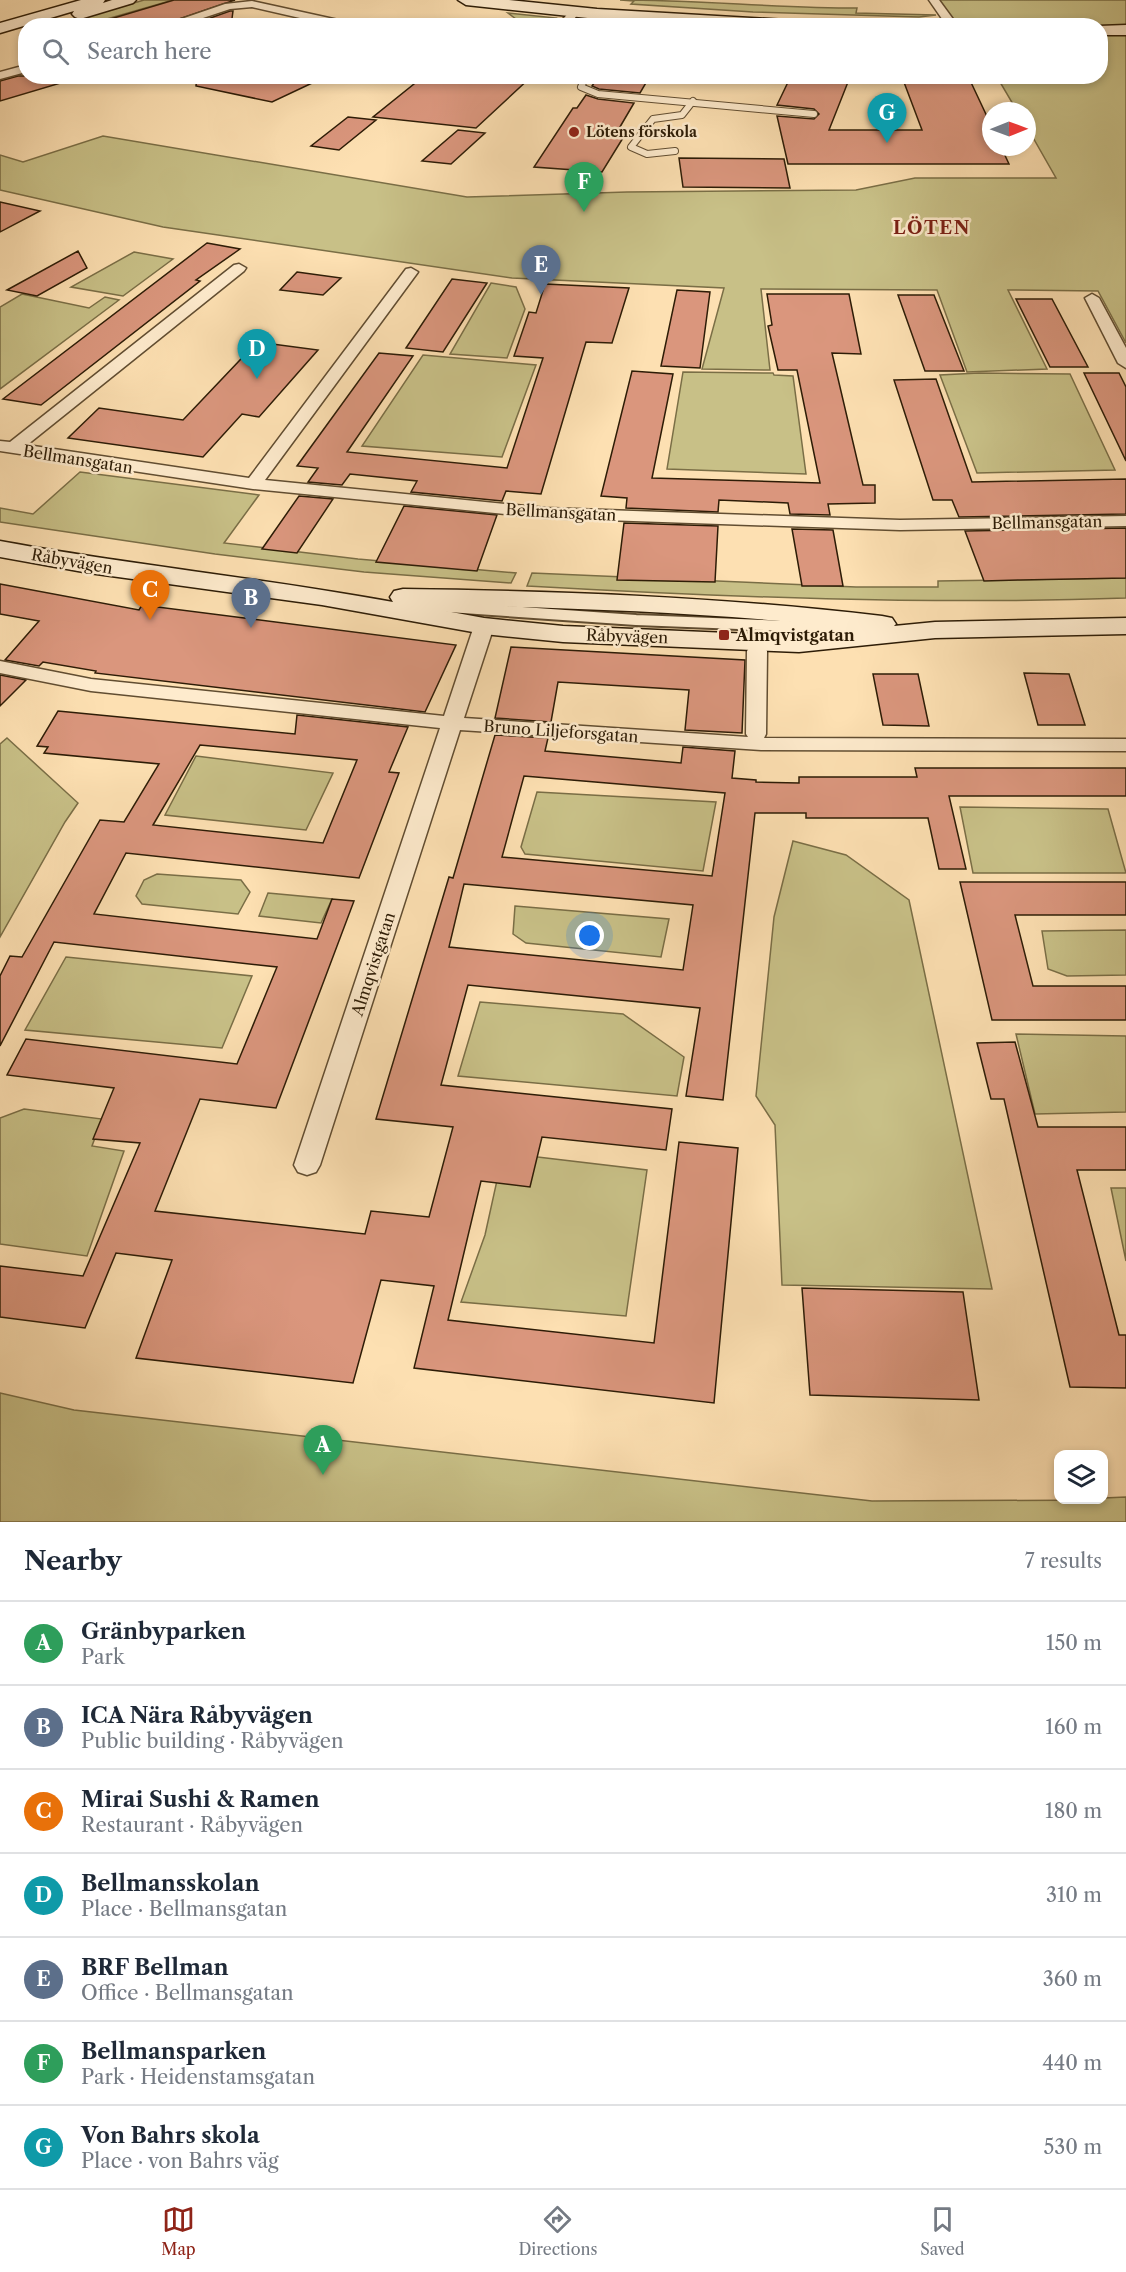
<!DOCTYPE html>
<meta charset="utf-8">
<style>
:root{--surface:#fff;--page:#f2f2f3;--text:#1f2937;--muted:#747a83;--line:#e0e1e3;--accent:#8f2418}
body{margin:0;font-family:"Libre Caslon Text",serif;background:var(--page);color:var(--text)}
.controls{position:absolute;right:18px;bottom:18px;display:grid;overflow:hidden;border-radius:12px;box-shadow:0 3px 9px #0003}
.controls button{width:54px;height:54px;display:grid;place-items:center;padding:0;border:0;border-bottom:2px solid var(--line);background:var(--surface);color:var(--text);font:30px sans-serif}
.compass{position:absolute;left:982px;top:102px;width:54px;height:54px;border-radius:50%;background:var(--surface);box-shadow:0 3px 9px #0003;rotate:89deg}
.you{position:absolute;left:590px;top:936px;width:21px;height:21px;margin:-15px;border:4px solid #fff;border-radius:50%;background:#1a73e8;box-shadow:0 0 0 9px #1a73e833}
.badge{display:grid;place-items:center;width:39px;height:39px;border-radius:50%;background:var(--accent);color:#fff;font-size:20px;font-weight:700}
.pin{position:absolute;translate:-50% -50px;filter:drop-shadow(0 2px 3px #0008)}
.pin::after{content:'';position:absolute;top:32px;width:21px;height:18px;background:inherit;clip-path:polygon(0 0,100% 0,50% 100%)}
.list{margin:0;padding:0;list-style:none}
h2{display:flex;justify-content:space-between;align-items:center;height:78px;margin:0;padding:0 24px;font-size:26px}
h2 small{font-size:20px;font-weight:400;color:var(--muted)}
.list li{display:grid;grid-template-columns:39px 1fr auto;gap:18px;align-items:center;box-sizing:border-box;height:84px;padding:0 24px;border-top:2px solid var(--line)}
.list b{display:block;font-size:22px;white-space:nowrap}
.list p{margin:0;font-size:20px;white-space:nowrap;color:var(--muted)}
.list em{font-size:20px;font-style:normal;color:var(--muted)}
.icon{flex:none;width:33px;height:33px;fill:none;stroke:currentColor;stroke-width:2;stroke-linecap:round;stroke-linejoin:round}
.map{position:relative;flex:none;width:1126px;height:1522px;overflow:hidden}
.search{position:absolute;background:var(--surface);box-shadow:0 3px 9px #0003;left:18px;right:18px;top:18px;height:66px;display:flex;align-items:center;gap:15px;box-sizing:border-box;padding:0 21px;border-radius:24px;color:var(--muted);font-size:22px}
.sheet{height:666px;background:var(--surface)}
nav{display:flex;justify-content:space-around;align-items:center;box-sizing:border-box;height:84px;border-top:2px solid var(--line);background:var(--surface);font-size:16px;color:var(--muted)}
nav a{display:grid;justify-items:center;gap:3px}
nav .on{color:var(--accent)}
.map>svg:first-child{display:block}
</style>
<div class="map">
<svg width="1126" height="1522" viewBox="0 0 1126 1522">
<rect width="100%" height="100%" fill="#fde0b2"/>
<filter id="stains"><feTurbulence type="fractalNoise" baseFrequency=".00333" numOctaves="4"/><feColorMatrix values="0 0 0 0 .2 0 0 0 0 .09 0 0 0 0 .02 0 0 0 .5 -.17"/></filter>
<radialGradient id="worn" r=".72"><stop offset=".6" stop-color="#630" stop-opacity="0"/><stop offset="1" stop-color="#630" stop-opacity=".3"/></radialGradient>
<g fill="#c8c087" stroke="#7a6e46" stroke-width="1.5">
<path d="M 144,0 L 173,0 L 86,25 L 59,25 Z"/>
<path d="M 620,0 C 699,0 778,8 857,8 L 856,13 L 936,15 L 919,17 L 753,12 L 631,4 L 634,1 Z"/>
<path d="M 934,0 L 1126,0 L 1126,343 L 1098,291 L 1008,290 L 1047,369 L 967,372 L 937,290 L 761,289 L 770,370 L 702,369 L 724,288 L 512,278 L 163,227 L 0,190 L 0,155 L 23,162 L 103,136 L 467,197 L 627,192 L 856,190 L 915,178 L 1056,178 L 1027,127 L 1027,111 L 1017,111 L 997,77 L 1100,76 L 1100,26 L 956,25 Z"/>
<path d="M 508,13 L 556,18 L 549,25 L 524,25 Z"/>
<path d="M 134,252 L 173,259 L 123,296 L 71,287 Z"/>
<path d="M 491,283 L 516,287 L 525,309 L 507,358 L 450,354 Z"/>
<path d="M 22,294 L 89,308 L 105,297 L 119,300 L 0,389 L 0,307 Z"/>
<path d="M 423,355 L 536,365 L 502,457 L 362,446 Z"/>
<path d="M 683,372 L 773,373 L 774,375 L 793,376 L 806,474 L 667,469 Z"/>
<path d="M 979,373 L 1070,374 L 1115,470 L 977,473 L 940,375 Z"/>
<path d="M 80,472 L 259,495 L 224,543 L 358,559 L 516,573 L 511,583 L 364,572 L 215,554 L 0,522 L 0,508 L 33,514 Z"/>
<path d="M 532,573 L 856,587 L 938,587 L 938,581 L 1126,578 L 1126,598 C 926,605 726,597 527,586 Z"/>
<path d="M 7,738 L 78,803 L 65,822 L 0,937 L 0,744 Z"/>
<path d="M 196,756 L 333,773 L 306,830 L 165,815 Z"/>
<path d="M 537,792 L 716,802 L 703,871 L 525,854 L 521,847 Z"/>
<path d="M 960,807 L 1108,809 L 1126,873 L 973,873 Z"/>
<path d="M 793,841 L 846,855 L 909,900 L 992,1289 L 782,1285 L 775,1125 L 756,1096 L 774,917 Z"/>
<path d="M 157,874 L 241,880 L 250,892 L 238,914 L 142,904 L 136,896 L 144,880 Z"/>
<path d="M 268,893 L 332,899 L 321,923 L 259,916 Z"/>
<path d="M 515,906 L 669,919 L 661,957 L 526,943 L 513,934 Z"/>
<path d="M 1126,930 L 1126,975 L 1067,976 L 1048,969 L 1042,931 Z"/>
<path d="M 66,957 L 252,976 L 222,1048 L 25,1030 Z"/>
<path d="M 480,1002 L 623,1014 L 684,1057 L 677,1096 L 458,1076 Z"/>
<path d="M 1016,1034 L 1126,1036 L 1126,1112 L 1035,1114 Z"/>
<path d="M 24,1109 L 102,1119 L 92,1146 L 124,1151 L 87,1256 L 0,1244 L 0,1118 Z"/>
<path d="M 503,1153 L 647,1170 L 626,1316 L 461,1302 L 485,1235 Z"/>
<path d="M 1111,1188 L 1126,1188 L 1126,1261 Z"/>
<path d="M 0,1393 L 74,1410 L 872,1501 L 1104,1500 L 1104,1498 L 1126,1497 L 1126,1522 L 0,1522 Z"/>
</g>
<g fill="#da967d" stroke="#2d1c06" stroke-width="1.5" fill-rule="evenodd">
<path d="M 174,0 L 235,0 L 159,26 L 108,26 L 107,20 Z"/>
<path d="M 230,11 L 233,11 L 231,26 L 188,26 Z"/>
<path d="M 18,76 L 64,76 L 64,82 L 0,101 L 0,81 Z"/>
<path d="M 197,76 L 327,76 L 272,102 L 196,86 Z"/>
<path d="M 424,76 L 532,76 L 476,128 L 373,117 Z"/>
<path d="M 599,76 L 650,76 L 640,93 L 599,89 L 592,86 Z"/>
<path d="M 968,76 L 991,125 L 991,147 L 1001,147 L 1009,164 L 788,164 L 777,116 L 814,119 L 819,114 L 814,109 L 777,105 L 790,78 L 848,82 L 829,130 L 922,130 L 902,77 Z"/>
<path d="M 586,95 L 598,99 L 634,103 L 617,132 L 626,133 L 602,172 L 534,167 L 573,108 L 577,108 Z"/>
<path d="M 348,117 L 376,120 L 339,150 L 311,146 Z"/>
<path d="M 458,130 L 485,133 L 451,164 L 422,161 Z"/>
<path d="M 679,158 L 784,159 L 790,188 L 683,187 Z"/>
<path d="M 0,202 L 40,211 L 0,232 Z"/>
<path d="M 207,243 L 240,249 L 196,280 L 200,281 L 41,405 L 3,399 Z"/>
<path d="M 78,251 L 87,268 L 37,296 L 7,290 Z"/>
<path d="M 297,272 L 341,278 L 323,295 L 280,290 Z"/>
<path d="M 452,279 L 487,283 L 443,352 L 406,348 Z"/>
<path d="M 545,284 L 629,288 L 612,343 L 586,342 L 541,494 L 506,491 L 502,501 L 411,492 L 417,481 L 350,474 L 342,485 L 308,482 L 318,468 L 297,466 L 379,353 L 413,356 L 347,452 L 507,468 L 543,358 L 514,356 L 529,312 L 536,313 Z"/>
<path d="M 677,290 L 710,292 L 700,368 L 661,366 Z"/>
<path d="M 767,294 L 849,294 L 861,354 L 832,353 L 863,485 L 875,485 L 875,503 L 828,504 L 830,515 L 790,514 L 788,503 L 719,500 L 718,512 L 626,508 L 627,498 L 601,496 L 632,371 L 673,374 L 652,478 L 820,483 L 797,370 L 778,370 L 768,326 L 772,325 Z"/>
<path d="M 898,295 L 934,295 L 964,371 L 925,371 Z"/>
<path d="M 1016,299 L 1052,299 L 1088,367 L 1050,367 Z"/>
<path d="M 257,342 L 318,350 L 259,417 L 242,414 L 203,457 L 68,438 L 99,408 L 183,420 Z"/>
<path d="M 1084,373 L 1119,373 L 1126,387 L 1126,461 Z"/>
<path d="M 936,379 L 972,482 L 1126,479 L 1126,514 L 959,517 L 952,500 L 933,500 L 894,380 Z"/>
<path d="M 299,496 L 333,499 L 297,553 L 262,549 Z"/>
<path d="M 404,506 L 497,515 L 477,571 L 376,562 Z"/>
<path d="M 624,523 L 718,526 L 715,582 L 617,580 Z"/>
<path d="M 1126,528 L 1126,578 L 1020,580 L 984,581 L 965,531 Z"/>
<path d="M 792,529 L 833,530 L 843,586 L 802,586 Z"/>
<path d="M 0,584 L 139,610 L 142,605 L 456,645 L 425,712 L 95,673 L 96,671 L 43,662 L 39,666 L 5,660 L 39,621 L 0,614 Z"/>
<path d="M 511,647 L 745,660 L 742,733 L 685,730 L 689,690 L 558,682 L 551,722 L 495,718 Z"/>
<path d="M 1024,673 L 1069,674 L 1085,725 L 1038,725 Z"/>
<path d="M 873,674 L 918,674 L 929,726 L 883,725 Z"/>
<path d="M 0,675 L 26,680 L 0,706 Z"/>
<path d="M 58,711 L 295,734 L 297,715 L 408,727 L 389,772 L 399,773 L 359,878 L 126,853 L 94,914 L 317,939 L 332,899 L 354,901 L 276,1108 L 200,1099 L 155,1211 L 365,1234 L 371,1211 L 429,1217 L 453,1127 L 376,1119 L 449,877 L 453,878 L 495,735 L 548,738 L 545,751 L 681,763 L 683,747 L 735,751 L 732,778 L 756,780 L 756,782 L 799,783 L 799,777 L 917,777 L 915,768 L 1126,768 L 1126,796 L 949,796 L 966,869 L 939,869 L 928,818 L 806,818 L 806,813 L 755,813 L 723,1100 L 686,1096 L 700,1008 L 468,985 L 441,1085 L 672,1109 L 666,1150 L 542,1137 L 530,1187 L 481,1181 L 448,1320 L 654,1343 L 679,1142 L 738,1148 L 714,1403 L 414,1368 L 434,1286 L 381,1280 L 353,1383 L 136,1358 L 172,1260 L 116,1253 L 85,1328 L 0,1317 L 0,1266 L 83,1276 L 140,1143 L 93,1139 L 114,1088 L 7,1075 L 26,1039 L 237,1064 L 277,967 L 54,942 L 0,1046 L 0,976 L 10,956 L 22,957 L 100,820 L 124,822 L 159,764 L 44,753 L 48,747 L 37,746 ZM 200,745 L 327,757 L 357,760 L 323,843 L 153,825 ZM 524,776 L 725,793 L 712,876 L 502,857 ZM 464,884 L 693,905 L 683,970 L 449,947 Z"/>
<path d="M 960,882 L 1126,882 L 1126,915 L 1015,915 L 1033,986 L 1126,986 L 1126,1020 L 992,1020 Z"/>
<path d="M 1015,1042 L 1038,1127 L 1126,1127 L 1126,1170 L 1077,1170 L 1119,1335 L 1126,1335 L 1126,1388 L 1070,1387 L 1004,1099 L 991,1099 L 977,1043 Z"/>
<path d="M 802,1288 L 963,1292 L 979,1400 L 810,1395 Z"/>
</g>
<g fill="none" stroke-linecap="round" stroke-linejoin="round">
<defs>
<g id="lane-far1">
<path d="M 586,76 L 581,87 L 598,94 L 814,114"/>
<path d="M 675,151 L 647,154 L 631,147 L 653,119 L 682,115 L 693,101"/>
</g>
<path id="lane" d="M 405,604 L 636,620 L 868,629"/>
<g id="street">
<path d="M 929,0 L 939,0 L 958,26 L 947,26 Z"/>
<path d="M 252,1 L 352,23 L 357,26 L 335,26 L 252,7 L 230,9 L 179,26 L 161,26 L 225,4 Z"/>
<path d="M 575,9 L 580,12 L 568,26 L 557,26 L 571,10 Z"/>
<path d="M 26,65 L 26,72 L 0,79 L 0,72 Z"/>
<path d="M 239,264 L 246,268 L 244,271 L 27,445 L 249,478 L 406,269 L 411,268 L 418,272 L 265,480 L 546,508 L 900,520 L 1126,516 L 1126,526 L 900,530 L 546,518 L 253,489 L 0,451 L 0,441 L 10,442 L 234,265 Z"/>
<path d="M 1092,294 L 1099,298 L 1126,348 L 1126,368 L 1118,363 L 1085,298 Z"/>
<path d="M 484,620 L 491,622 L 494,626 L 464,718 L 748,737 L 746,734 L 747,651 L 750,647 L 764,647 L 767,651 L 766,734 L 764,738 L 1126,739 L 1126,751 L 761,750 L 460,730 L 320,1165 L 316,1172 L 307,1175 L 298,1172 L 294,1165 L 440,728 L 91,691 L 0,673 L 0,661 L 91,679 L 444,716 L 474,626 L 477,622 Z"/>
</g>
<g id="secondary">
<path d="M 81,0 L 105,0 L 103,3 L 112,0 L 136,0 L 133,3 L 80,19 L 75,17 L 72,14 L 74,11 L 0,33 L 0,23 Z"/>
<path d="M 458,0 L 509,0 L 597,9 L 803,21 L 810,26 L 715,26 L 597,19 L 466,5 Z"/>
<path d="M 1126,25 L 1126,35 L 1100,35 L 1099,26 Z"/>
<path d="M 0,541 C 130,565 262,578 393,602 L 390,597 L 394,591 L 403,589 C 563,591 723,597 882,616 L 892,618 L 896,624 L 894,626 L 935,622 L 1126,618 L 1126,634 L 935,638 L 799,652 L 563,642 L 484,634 L 322,605 L 89,573 L 0,557 ZM 413,605 C 562,607 711,612 860,629 L 799,636 L 563,626 L 484,618 Z"/>
</g>
</defs>
<use href="#lane-far1" stroke="#614d31" stroke-width="8"/>
<use href="#lane" stroke="#614d31" stroke-width="14"/>
<use href="#street" stroke="#614d31" stroke-width="3"/>
<use href="#secondary" stroke="#2d1c06" stroke-width="3"/>
<use href="#lane-far1" stroke="#feebcd" stroke-width="6"/>
<use href="#lane" stroke="#feebcd" stroke-width="10"/>
<use href="#street" fill="#feebcd" fill-rule="evenodd"/>
<use href="#secondary" fill="#feebcd" fill-rule="evenodd"/>
</g>
<g fill="#8f2418" stroke="#feebcd" stroke-width="2">
<circle cx="574" cy="132" r="6"/>
<rect x="718" y="629" width="12" height="12" rx="3"/>
</g>
<g text-anchor="middle" stroke-width="5" stroke-linejoin="round" paint-order="stroke">
<g font-size="14" font-weight="bold" fill="#2d1c06" stroke="#feebcd" text-anchor="start">
<text x="586" y="137">Lötens förskola</text>
</g>
<g font-size="16" fill="#2d1c06" stroke="#feebcd">
<text transform="translate(78 459) rotate(9)" y="6">Bellmansgatan</text>
<text transform="translate(561 512) rotate(3)" y="6">Bellmansgatan</text>
<text transform="translate(1047 522) rotate(-1)" y="6">Bellmansgatan</text>
<text transform="translate(72 561) rotate(10)" y="6">Råbyvägen</text>
<text transform="translate(627 636) rotate(2)" y="6">Råbyvägen</text>
<text transform="translate(561 731) rotate(4)" y="6">Bruno Liljeforsgatan</text>
<text transform="translate(373 964) rotate(-72)" y="6">Almqvistgatan</text>
</g>
<g font-size="16" font-weight="bold" fill="#2d1c06" stroke="#feebcd" text-anchor="start">
<text x="736" y="641">Almqvistgatan</text>
</g>
<g font-size="18" font-weight="bold" letter-spacing="1.5" fill="#7a1f14" stroke="#feebcd">
<text x="932" y="234">LÖTEN</text>
</g>
</g>
<rect width="100%" height="100%" filter="url(#stains)"/>
<rect width="100%" height="100%" fill="url(#worn)"/>
</svg>
<div class="controls">
<button><svg class="icon" aria-label="layers" viewBox="0 0 24 24"><path d="M12 4l9 5-9 5-9-5zM3 14l9 5 9-5"/></svg></button>
</div>
<svg class="compass" viewBox="-18 -18 36 36"><path d="M0-13l5 13h-10z" fill="#e53935"/><path d="M0 13l5-13h-10z" fill="#747a83"/></svg>
<div class="you"></div>
<div class="pin badge" style="left:323px;top:1475px;background:#2e9e5b">A</div>
<div class="pin badge" style="left:251px;top:628px;background:#5c6f8a">B</div>
<div class="pin badge" style="left:150px;top:620px;background:#e8710a">C</div>
<div class="pin badge" style="left:257px;top:379px;background:#0f9aa8">D</div>
<div class="pin badge" style="left:541px;top:295px;background:#5c6f8a">E</div>
<div class="pin badge" style="left:584px;top:212px;background:#2e9e5b">F</div>
<div class="pin badge" style="left:887px;top:143px;background:#0f9aa8">G</div>
<div class="search"><svg class="icon" aria-label="search" viewBox="0 0 24 24"><circle cx="10" cy="10" r="6"/><path d="M15 15l6 6"/></svg>Search here</div>
</div>
<section class="sheet">
<h2>Nearby<small>7 results</small></h2>
<ul class="list">
<li><span class="badge" style="background:#2e9e5b">A</span><div><b>Gränbyparken</b><p>Park</p></div><em>150 m</em></li>
<li><span class="badge" style="background:#5c6f8a">B</span><div><b>ICA Nära Råbyvägen</b><p>Public building · Råbyvägen</p></div><em>160 m</em></li>
<li><span class="badge" style="background:#e8710a">C</span><div><b>Mirai Sushi &amp; Ramen</b><p>Restaurant · Råbyvägen</p></div><em>180 m</em></li>
<li><span class="badge" style="background:#0f9aa8">D</span><div><b>Bellmansskolan</b><p>Place · Bellmansgatan</p></div><em>310 m</em></li>
<li><span class="badge" style="background:#5c6f8a">E</span><div><b>BRF Bellman</b><p>Office · Bellmansgatan</p></div><em>360 m</em></li>
<li><span class="badge" style="background:#2e9e5b">F</span><div><b>Bellmansparken</b><p>Park · Heidenstamsgatan</p></div><em>440 m</em></li>
<li><span class="badge" style="background:#0f9aa8">G</span><div><b>Von Bahrs skola</b><p>Place · von Bahrs väg</p></div><em>530 m</em></li>
</ul>
</section>
<nav>
<a class="on"><svg class="icon" aria-label="map" viewBox="0 0 24 24"><path d="M3 6l6-2 6 2 6-2v14l-6 2-6-2-6 2zM9 4v14M15 6v14"/></svg>Map</a>
<a><svg class="icon" aria-label="directions" viewBox="0 0 24 24"><path d="M12 3l9 9-9 9-9-9zM9 14v-3h6M13 9l2 2-2 2"/></svg>Directions</a>
<a><svg class="icon" aria-label="saved" viewBox="0 0 24 24"><path d="M7 4h10v16l-5-4-5 4z"/></svg>Saved</a>
</nav>
